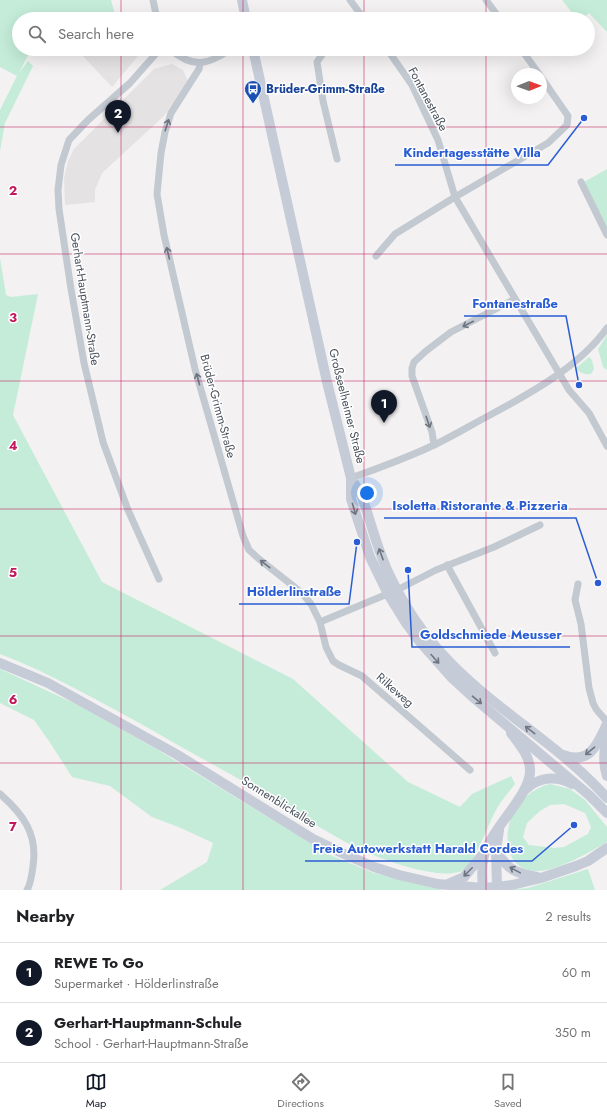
<!DOCTYPE html>
<meta charset="utf-8">
<style>
:root{--surface:#fff;--page:#f6f6f6;--text:#202124;--muted:#757577;--line:#e0e0e0;--accent:#111827}
body{margin:0;font-family:Jost,sans-serif;background:var(--page);color:var(--text)}
.compass{position:absolute;left:511px;top:68px;width:36px;height:36px;border-radius:50%;background:var(--surface);box-shadow:0 4px 16px #0002;rotate:89deg}
.you{position:absolute;left:367px;top:493px;width:14px;height:14px;margin:-10px;border:3px solid #fff;border-radius:50%;background:#1a73e8;box-shadow:0 0 0 6px #1a73e833}
.badge{display:grid;place-items:center;width:26px;height:26px;border-radius:50%;background:var(--accent);color:#fff;font-size:13px;font-weight:700}
.pin{position:absolute;translate:-50% -33px;filter:drop-shadow(0 1px 2px #0008)}
.pin::after{content:'';position:absolute;top:21px;width:14px;height:12px;background:inherit;clip-path:polygon(0 0,100% 0,50% 100%)}
.list{margin:0;padding:0;list-style:none}
h2{display:flex;justify-content:space-between;align-items:center;height:52px;margin:0;padding:0 16px;font-size:17px}
h2 small{font-size:13px;font-weight:400;color:var(--muted)}
.list li{display:grid;grid-template-columns:26px 1fr auto;gap:12px;align-items:center;box-sizing:border-box;height:60px;padding:0 16px;border-top:1px solid var(--line)}
.list b{display:block;font-size:15px;white-space:nowrap}
.list p{margin:0;font-size:13px;white-space:nowrap;color:var(--muted)}
.list em{font-size:13px;font-style:normal;color:var(--muted)}
.icon{flex:none;width:22px;height:22px;fill:none;stroke:currentColor;stroke-width:2;stroke-linecap:round;stroke-linejoin:round}
.map{position:relative;flex:none;width:607px;height:890px;overflow:hidden}
.search{position:absolute;background:var(--surface);box-shadow:0 4px 16px #0002;left:12px;right:12px;top:12px;height:44px;display:flex;align-items:center;gap:10px;box-sizing:border-box;padding:0 14px;border-radius:22px;color:var(--muted);font-size:15px}
.sheet{height:172px;background:var(--surface)}
nav{display:flex;justify-content:space-around;align-items:center;box-sizing:border-box;height:56px;border-top:1px solid var(--line);background:var(--surface);font-size:11px;color:var(--muted)}
nav a{display:grid;justify-items:center;gap:2px}
nav .on{color:var(--accent)}
.map>svg:first-child{display:block}
</style>
<div class="map">
<svg width="607" height="890" viewBox="0 0 607 890">
<rect width="100%" height="100%" fill="#f3f1f1"/>
<g fill="#e4e2e2">
<path d="M 83,49 L 144,49 L 112,87 L 79,52 Z"/>
<path d="M 172,64 L 183,70 L 188,81 L 164,116 L 102,173 L 95,190 L 95,202 L 65,205 L 64,178 L 68,161 L 74,149 L 154,69 Z"/>
</g>
<g fill="#c4ecd9" fill-rule="evenodd">
<path d="M 0,0 L 111,0 L 116,19 L 19,19 L 19,49 L 31,49 L 19,73 L 28,61 L 33,66 L 5,123 L 0,151 L 0,110 L 17,76 L 0,67 Z"/>
<path d="M 562,0 L 607,0 L 607,32 L 589,13 L 582,19 L 577,19 Z"/>
<path d="M 607,169 L 607,231 L 584,182 Z"/>
<path d="M 0,258 L 6,295 L 11,297 L 38,294 L 13,415 L 102,582 L 293,679 L 408,782 L 460,807 L 472,794 L 511,776 L 515,784 C 508,793 500,802 495,812 C 488,825 474,865 462,871 C 437,881 378,858 355,847 C 329,834 304,817 280,803 C 237,777 193,754 150,729 C 101,702 52,674 0,654 Z"/>
<path d="M 607,335 L 607,370 L 603,367 L 598,349 Z"/>
<path d="M 589,357 L 592,360 L 594,369 L 591,374 C 584,375 580,373 576,368 Z"/>
<path d="M 0,669 L 78,705 L 158,750 L 330,855 L 374,873 L 443,890 L 160,890 L 207,862 L 213,843 L 181,828 L 152,817 L 110,786 L 72,777 L 49,741 L 34,720 L 0,703 Z"/>
<path d="M 550,784 L 570,789 L 585,800 L 607,827 L 607,842 C 588,853 550,876 528,870 C 504,864 504,832 513,813 C 519,800 536,787 550,784 ZM 564,804 L 585,813 L 591,827 L 588,834 L 564,847 L 554,848 L 529,845 L 523,837 L 527,823 L 540,811 L 550,805 Z"/>
<path d="M 588,869 L 595,890 L 506,890 L 528,888 Z"/>
</g>
<g fill="none" stroke-linecap="round" stroke-linejoin="round">
<g stroke="#c3c9d1" stroke-width="7">
<path d="M 153,0 L 157,19"/>
<path d="M 350,0 L 364,19"/>
<path d="M 486,0 L 500,19"/>
<path d="M 170,49 C 193,69 208,65 231,49"/>
<path d="M 326,49 L 317,62 L 323,101 L 337,159"/>
<path d="M 387,49 L 412,85 L 438,140 L 455,197 L 569,390 L 589,413 L 607,446"/>
<path d="M 521,49 L 539,74"/>
<path d="M 200,64 L 199,69 L 171,113 L 165,132 L 161,153 L 157,194 L 164,235 L 195,369 L 243,536 L 249,550 L 259,559 L 302,593 L 311,604 L 320,622 L 326,647 L 333,661 L 339,665 L 362,676 L 470,770"/>
<path d="M 581,182 L 607,235"/>
<path d="M 376,256 L 395,234 L 455,197 L 548,143 L 567,125 L 568,116 L 541,77"/>
<path d="M 434,445 L 432,432 L 412,376 L 412,368 L 414,362 L 426,351 L 451,332 L 515,299"/>
<path d="M 351,478 C 379,468 407,458 434,445 C 453,436 471,425 490,415 C 531,393 580,366 607,328"/>
<path d="M 447,565 L 495,653"/>
<path d="M 159,579 L 128,510 L 103,442 L 84,363 L 71,289 L 59,209 L 58,190 L 61,165 L 69,140 L 88,120 L 130,83 L 160,49"/>
<path d="M 578,584 L 575,600 L 581,624 L 589,688 L 593,703 L 596,709 L 607,722"/>
<path d="M 320,622 L 397,590 L 436,570 L 494,547 L 540,525"/>
<path d="M 0,794 C 23,814 38,834 33,866 C 32,874 31,883 27,890"/>
</g>
<g stroke="#c5cbd7" stroke-width="10">
<path d="M 242,0 L 246,19"/>
<path d="M 253,49 L 327,382 L 351,478 L 351,499 L 370,557 L 388,594 L 406,623 L 420,642 L 451,677 L 475,699 L 589,795 L 607,813"/>
<path d="M 351,478 C 355,485 359,490 362,497 C 371,522 377,549 389,574 C 403,604 422,633 445,657 C 494,710 559,744 607,798"/>
<path d="M 0,663 L 48,683 L 176,754 L 313,839 L 342,853 L 374,867 L 399,875 L 438,884 L 483,888 L 497,887 L 512,885 L 541,878 L 576,866 L 588,861 L 607,848"/>
<path d="M 607,732 C 605,746 602,762 607,776"/>
<path d="M 563,755 C 590,765 597,745 607,724"/>
<path d="M 526,789 C 539,777 557,775 572,784"/>
<path d="M 497,852 C 509,871 516,873 537,877"/>
<path d="M 448,884 L 464,877 L 484,853"/>
<path d="M 497,887 L 496,851 L 499,830"/>
<path d="M 483,888 C 482,877 481,863 485,852 C 493,827 531,794 530,770 C 530,756 519,744 511,733"/>
</g>
</g>
<defs><path id="oneway-shaft" d="M-6 0H5M1.5-3L5.5 0L1.5 3" fill="none" stroke-width="1.6" stroke-linecap="round" stroke-linejoin="round"/></defs>
<g stroke="#6e757f">
<use href="#oneway-shaft" transform="translate(167 125) rotate(-72)"/>
<use href="#oneway-shaft" transform="translate(168 253) rotate(-103)"/>
<use href="#oneway-shaft" transform="translate(468 324) rotate(153)"/>
<use href="#oneway-shaft" transform="translate(198 379) rotate(-105)"/>
<use href="#oneway-shaft" transform="translate(428 422) rotate(71)"/>
<use href="#oneway-shaft" transform="translate(265 564) rotate(-142)"/>
</g>
<g stroke="#6f7681">
<use href="#oneway-shaft" transform="translate(354 509) rotate(74)"/>
<use href="#oneway-shaft" transform="translate(381 554) rotate(-110)"/>
<use href="#oneway-shaft" transform="translate(435 659) rotate(48)"/>
<use href="#oneway-shaft" transform="translate(477 700) rotate(40)"/>
<use href="#oneway-shaft" transform="translate(530 730) rotate(-142)"/>
<use href="#oneway-shaft" transform="translate(590 751) rotate(140)"/>
<use href="#oneway-shaft" transform="translate(515 870) rotate(-151)"/>
<use href="#oneway-shaft" transform="translate(468 872) rotate(135)"/>
</g>
<path fill="none" stroke="#c2185b" stroke-width="1" stroke-opacity="0.55" d="M 121,0 L 121,19M 243,0 L 243,19M 364,0 L 364,19M 486,0 L 486,19M 121,49 L 121,890M 243,49 L 243,890M 364,49 L 364,890M 486,49 L 486,890M 0,127 L 607,127M 0,254 L 607,254M 0,381 L 607,381M 0,509 L 607,509M 0,636 L 607,636M 0,763 L 607,763"/>
<defs>
<symbol id="bus-pin" viewBox="-11 -11 22 30"><path d="M0 17L-7.5 6A9.5 9.5 0 1 1 7.5 6Z" fill="#1a4fb4" stroke="#fff"/><path d="M-5-6H5V4H4V6H2V4H-2V6H-4V4H-5ZM-3.5-4V0h7V-4ZM-3.5 1.2v1.5H-2V1.2ZM2 1.2v1.5H3.5V1.2Z" fill="#fff"/></symbol>
</defs>
<g fill-rule="evenodd">
<use href="#bus-pin" x="243" y="79" width="20" height="27"/>
</g>
<g text-anchor="middle" stroke-width="3" stroke-linejoin="round" paint-order="stroke">
<g font-size="12" font-weight="bold" fill="#164399" stroke="#fff" text-anchor="start">
<text x="266" y="93">Brüder-Grimm-Straße</text>
</g>
<g font-size="12" fill="#4a515c" stroke="#fff">
<text transform="translate(428 99) rotate(62)" y="4">Fontanestraße</text>
<text transform="translate(85 299) rotate(81)" y="4">Gerhart-Hauptmann-Straße</text>
<text transform="translate(218 406) rotate(75)" y="4">Brüder-Grimm-Straße</text>
<text transform="translate(347 406) rotate(76)" y="4">Großseelheimer Straße</text>
<text transform="translate(395 690) rotate(41)" y="4">Rilkeweg</text>
<text transform="translate(279 802) rotate(32)" y="4">Sonnenblickallee</text>
</g>
</g>
<g font-size="13" text-anchor="middle" font-weight="bold" fill="#c2185b" stroke="#fff" stroke-width="3" stroke-linejoin="round" paint-order="stroke">
<text x="13" y="195">2</text>
<text x="13" y="322">3</text>
<text x="13" y="450">4</text>
<text x="13" y="577">5</text>
<text x="13" y="704">6</text>
<text x="13" y="831">7</text>
</g>
<path fill="none" stroke="#2a5dd4" stroke-width="1.5" d="M584 118L548 165H395M579 385L566 316H464M598 583L576 518H384M357 542L349 604H239M408 570L412 647H570M574 825L532 861H305"/>
<g fill="#2a5dd4" stroke="#fff" stroke-width="1.5">
<circle cx="584" cy="118" r="4"/>
<circle cx="579" cy="385" r="4"/>
<circle cx="598" cy="583" r="4"/>
<circle cx="357" cy="542" r="4"/>
<circle cx="408" cy="570" r="4"/>
<circle cx="574" cy="825" r="4"/>
</g>
<g font-size="13" text-anchor="middle" font-weight="bold" fill="#2a5dd4" stroke="#fff" stroke-width="3" stroke-linejoin="round" paint-order="stroke">
<text x="472" y="157">Kindertagesstätte Villa</text>
<text x="515" y="308">Fontanestraße</text>
<text x="480" y="510">Isoletta Ristorante &amp; Pizzeria</text>
<text x="294" y="596">Hölderlinstraße</text>
<text x="491" y="639">Goldschmiede Meusser</text>
<text x="418" y="853">Freie Autowerkstatt Harald Cordes</text>
</g>
</svg>
<svg class="compass" viewBox="-18 -18 36 36"><path d="M0-13l5 13h-10z" fill="#e53935"/><path d="M0 13l5-13h-10z" fill="#757577"/></svg>
<div class="you"></div>
<div class="pin badge" style="left:384px;top:423px">1</div>
<div class="pin badge" style="left:118px;top:133px">2</div>
<div class="search"><svg class="icon" aria-label="search" viewBox="0 0 24 24"><circle cx="10" cy="10" r="6"/><path d="M15 15l6 6"/></svg>Search here</div>
</div>
<section class="sheet">
<h2>Nearby<small>2 results</small></h2>
<ul class="list">
<li><span class="badge">1</span><div><b>REWE To Go</b><p>Supermarket · Hölderlinstraße</p></div><em>60 m</em></li>
<li><span class="badge">2</span><div><b>Gerhart-Hauptmann-Schule</b><p>School · Gerhart-Hauptmann-Straße</p></div><em>350 m</em></li>
</ul>
</section>
<nav>
<a class="on"><svg class="icon" aria-label="map" viewBox="0 0 24 24"><path d="M3 6l6-2 6 2 6-2v14l-6 2-6-2-6 2zM9 4v14M15 6v14"/></svg>Map</a>
<a><svg class="icon" aria-label="directions" viewBox="0 0 24 24"><path d="M12 3l9 9-9 9-9-9zM9 14v-3h6M13 9l2 2-2 2"/></svg>Directions</a>
<a><svg class="icon" aria-label="saved" viewBox="0 0 24 24"><path d="M7 4h10v16l-5-4-5 4z"/></svg>Saved</a>
</nav>
